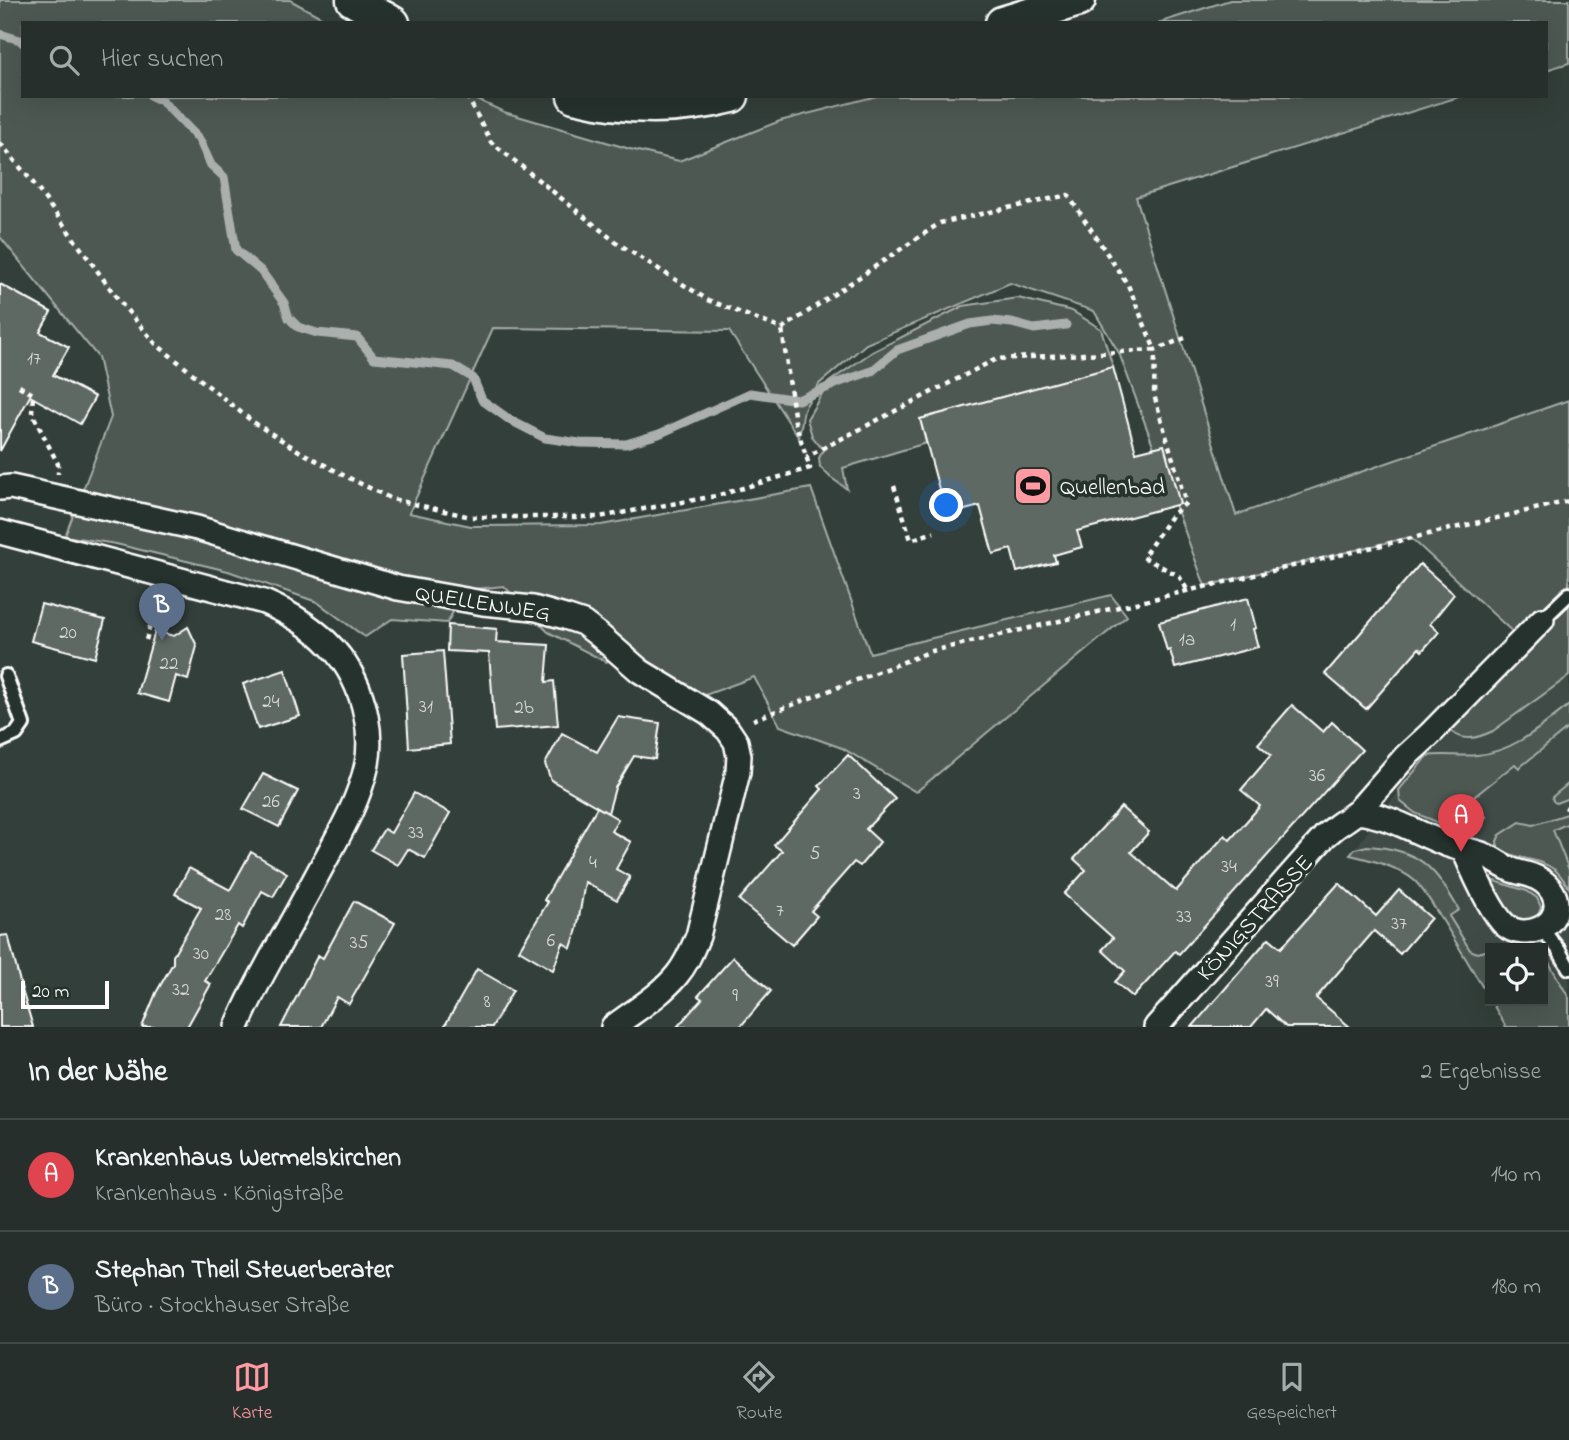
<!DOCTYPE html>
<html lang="de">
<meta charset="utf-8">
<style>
:root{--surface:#262f2c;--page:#323b38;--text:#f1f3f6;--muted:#a4a9a9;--line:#424a48;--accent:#ff9aa2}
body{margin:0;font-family:"Indie Flower",sans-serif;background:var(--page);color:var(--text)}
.controls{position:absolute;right:21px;bottom:21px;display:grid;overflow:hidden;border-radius:0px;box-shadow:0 7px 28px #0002}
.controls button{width:63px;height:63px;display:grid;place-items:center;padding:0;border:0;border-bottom:2px solid var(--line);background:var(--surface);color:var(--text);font:35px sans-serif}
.scale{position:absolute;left:21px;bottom:18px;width:88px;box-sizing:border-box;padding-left:7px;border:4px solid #fff;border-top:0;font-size:19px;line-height:24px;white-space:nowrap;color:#fff;-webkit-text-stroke:5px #26332d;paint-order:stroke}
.you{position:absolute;left:947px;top:506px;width:24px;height:24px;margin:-18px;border:5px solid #fff;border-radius:50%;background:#1a73e8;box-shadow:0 0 0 10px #1a73e833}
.badge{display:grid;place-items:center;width:46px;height:46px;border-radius:50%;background:var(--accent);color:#fff;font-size:23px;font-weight:700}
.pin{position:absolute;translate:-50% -58px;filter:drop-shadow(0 2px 4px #0008)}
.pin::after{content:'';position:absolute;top:37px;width:24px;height:21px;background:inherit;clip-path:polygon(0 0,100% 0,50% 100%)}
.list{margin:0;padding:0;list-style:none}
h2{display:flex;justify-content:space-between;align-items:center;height:91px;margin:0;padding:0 28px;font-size:30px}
h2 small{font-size:23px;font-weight:400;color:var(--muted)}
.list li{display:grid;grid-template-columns:46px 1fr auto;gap:21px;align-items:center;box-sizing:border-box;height:112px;padding:0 28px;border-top:2px solid var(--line)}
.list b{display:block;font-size:26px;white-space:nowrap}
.list p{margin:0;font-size:23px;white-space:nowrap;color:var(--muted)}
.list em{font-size:23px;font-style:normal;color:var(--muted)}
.icon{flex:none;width:38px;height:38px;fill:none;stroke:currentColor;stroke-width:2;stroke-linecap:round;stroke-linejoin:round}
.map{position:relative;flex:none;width:1569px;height:1027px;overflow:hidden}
.search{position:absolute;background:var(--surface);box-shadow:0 7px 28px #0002;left:21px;right:21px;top:21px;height:77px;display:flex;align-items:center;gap:18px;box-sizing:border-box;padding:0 24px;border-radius:0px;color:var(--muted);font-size:26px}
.sheet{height:315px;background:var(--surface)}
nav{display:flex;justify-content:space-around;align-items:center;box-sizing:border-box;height:98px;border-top:2px solid var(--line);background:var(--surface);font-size:19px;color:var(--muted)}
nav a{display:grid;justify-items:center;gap:4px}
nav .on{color:var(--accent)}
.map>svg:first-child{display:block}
</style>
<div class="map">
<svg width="1569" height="1027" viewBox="0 0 1569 1027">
<rect width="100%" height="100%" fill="#333f3a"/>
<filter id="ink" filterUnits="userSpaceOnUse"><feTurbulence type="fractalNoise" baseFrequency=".0143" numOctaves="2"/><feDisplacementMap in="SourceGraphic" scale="14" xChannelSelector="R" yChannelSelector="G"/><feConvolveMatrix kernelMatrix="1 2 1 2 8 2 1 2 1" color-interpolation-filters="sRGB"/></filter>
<g filter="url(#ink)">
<path fill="#404c47" d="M 1569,676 L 1569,1027 L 1506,1027 L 1491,1001 L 1543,1001 L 1543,948 L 1490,948 L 1490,1000 L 1430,902 L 1416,882 L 1407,875 L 1391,868 L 1367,859 L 1350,855 L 1423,760 L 1429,755 L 1450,730 L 1459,738 L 1466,739 L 1484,735 L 1493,731 Z"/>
<g fill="#4d5853" stroke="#a6aca9" stroke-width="2">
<path d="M 0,0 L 290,0 L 332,23 L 23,23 L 23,96 L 469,96 L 504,112 L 630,149 L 679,161 L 780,121 L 877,96 L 1462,96 L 1136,197 L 1236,515 L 1569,400 L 1569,676 L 1493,731 C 1478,738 1462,743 1450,730 L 1530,648 L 1410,537 L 1205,586 L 1119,353 L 1094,311 L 1010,283 L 866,344 L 819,384 L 804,409 L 799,438 L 729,331 L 493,328 L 409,513 L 471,526 L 601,525 L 811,488 L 870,653 L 1111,595 L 1127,616 L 916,792 L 842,748 L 780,726 L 754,677 L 700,697 L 626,653 L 606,662 L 548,632 L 504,586 L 465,590 L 447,623 L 392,619 L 365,637 L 317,602 L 228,571 L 116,544 L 65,536 L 111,417 L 98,357 L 0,237 Z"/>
<path d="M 1230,0 L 1569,0 L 1569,63 L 1546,70 L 1546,23 L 1158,23 Z"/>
<path d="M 1018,298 L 1072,311 L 1101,329 L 1113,367 L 920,419 L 926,443 L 843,468 L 847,489 L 830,477 L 820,467 L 819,458 L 823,450 L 812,436 L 807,419 L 829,382 L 872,352 L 963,306 Z"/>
<path d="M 1569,705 L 1569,727 L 1519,768 L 1515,764 L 1470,800 L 1486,817 L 1474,827 L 1467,830 L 1456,830 L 1415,813 L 1400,801 L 1399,790 L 1427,756 C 1443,753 1460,757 1477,755 C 1513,752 1541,727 1569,705 Z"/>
<path d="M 1569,783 L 1569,798 L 1556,803 L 1553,801 L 1552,797 Z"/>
<path d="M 1567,814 L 1569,814 L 1569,823 L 1553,830 L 1569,870 L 1569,888 C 1565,882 1561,875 1555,870 C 1538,857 1515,860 1498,848 L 1497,841 L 1500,835 L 1520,822 L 1533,825 Z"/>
<path d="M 1367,846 C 1419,849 1434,866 1459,910 L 1449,916 L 1470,950 L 1477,953 L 1485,951 L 1490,954 L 1490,1000 C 1475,974 1459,947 1443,921 C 1434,908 1426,892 1415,881 C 1398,866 1371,860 1350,855 L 1355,849 Z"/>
<path d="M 1491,880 L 1527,891 L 1537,898 L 1541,907 C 1537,922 1533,920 1519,923 L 1510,915 L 1490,882 Z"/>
<path d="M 1548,961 L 1569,998 L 1569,1027 L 1506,1027 L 1491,1001 L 1543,1001 L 1543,962 Z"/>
</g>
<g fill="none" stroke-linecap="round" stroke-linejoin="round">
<g stroke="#abb0ae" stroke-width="9">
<path d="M 0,34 L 20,40 L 23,43"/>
<path d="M 151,96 L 162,101 L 199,139 L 211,165 L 224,177 L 236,250 L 261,271 L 284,303 L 289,318 L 298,327 L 317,333 L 357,337 L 374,358 L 453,366 L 473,378 L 482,400 L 510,420 L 545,438 L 580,443 L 626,444 L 659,434 L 750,393 L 798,400 L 840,382 L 872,371 L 897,350 L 970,324 L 992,321 L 1012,323 L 1034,329 L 1066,325"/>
</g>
</g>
<g fill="#5f6964" stroke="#fff" stroke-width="2">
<path d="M 0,284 L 51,312 L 40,332 L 69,347 L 53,375 L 95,397 L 80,424 L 30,396 L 0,451 Z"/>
<path d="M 1113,367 L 1136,452 L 1164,445 L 1180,504 L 1077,531 L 1082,547 L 1054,555 L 1056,562 L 1017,572 L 1011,549 L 993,554 L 980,506 L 946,515 L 920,419 Z"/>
<path d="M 1420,564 L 1454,594 L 1430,624 L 1439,632 L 1422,651 L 1419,648 L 1366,709 L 1325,674 Z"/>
<path d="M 1248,598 L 1256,628 L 1253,629 L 1258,647 L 1175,668 L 1170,650 L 1167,651 L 1159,622 Z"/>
<path d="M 41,604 L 105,620 L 95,658 L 31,641 Z"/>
<path d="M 448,625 L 497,629 L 496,642 L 549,645 L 546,682 L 554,681 L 558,725 L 495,730 L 489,653 L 447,651 Z"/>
<path d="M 188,627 L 197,646 L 188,680 L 176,676 L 169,702 L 137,693 L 155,631 L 174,636 Z"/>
<path d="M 443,651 L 450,744 L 409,748 L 403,654 Z"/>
<path d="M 285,670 L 300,716 L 258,729 L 243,684 Z"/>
<path d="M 1292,705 L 1323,732 L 1332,722 L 1362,750 L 1179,954 L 1175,951 L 1133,997 L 1115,982 L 1125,971 L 1102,950 L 1113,938 L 1064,894 L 1086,870 L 1074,859 L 1121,807 L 1149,832 L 1131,852 L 1176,891 L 1225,835 L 1230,840 L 1260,806 L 1241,790 L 1271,755 L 1258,744 Z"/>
<path d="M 618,717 L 660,723 L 655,759 L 634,756 L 615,788 L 608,813 L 551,780 L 545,764 L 562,733 L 597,752 Z"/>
<path d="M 848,755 L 895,799 L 866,829 L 880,842 L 860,866 L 854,862 L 811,911 L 817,916 L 792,945 L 739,900 L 782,851 L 774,845 L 822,789 L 819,786 Z"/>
<path d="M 263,774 L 298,791 L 279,827 L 243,809 Z"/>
<path d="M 414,793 L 450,813 L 425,858 L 408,849 L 398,865 L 371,850 L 384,829 L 391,833 Z"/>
<path d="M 597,807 L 618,819 L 611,831 L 631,842 L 616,869 L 630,877 L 617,900 L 585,882 L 577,929 L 571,948 L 563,943 L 553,970 L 519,950 L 548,902 L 544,900 Z"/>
<path d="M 251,852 L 287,873 L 273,897 L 262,891 L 242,928 L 238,925 L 205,981 L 211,984 L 187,1027 L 142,1027 L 156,993 L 173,963 L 173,956 L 201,908 L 175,894 L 189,868 L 230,890 Z"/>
<path d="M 1339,883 L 1376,916 L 1399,890 L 1431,918 L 1400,954 L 1374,931 L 1316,998 L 1350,1027 L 1286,1027 L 1266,1009 L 1251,1027 L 1192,1027 L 1269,938 L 1281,948 Z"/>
<path d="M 354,901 L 395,923 L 349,1004 L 337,997 L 321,1027 L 281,1027 L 318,955 L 323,958 Z"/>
<path d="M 8,935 L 22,990 L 33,1027 L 0,1027 L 0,936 Z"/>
<path d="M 733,957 L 771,991 L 740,1027 L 677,1027 L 702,999 L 698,996 Z"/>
<path d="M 477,969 L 513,990 L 492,1027 L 444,1027 Z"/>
</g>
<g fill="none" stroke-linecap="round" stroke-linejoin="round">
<defs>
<g id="service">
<path d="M 1542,620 L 1569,594"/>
<path d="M 0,741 L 16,734 L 23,724 L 6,676"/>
<path d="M 1541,928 L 1558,949 L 1569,968"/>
</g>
<g id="minor">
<path d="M 0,488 L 11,487 L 197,528 L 398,588 L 483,603 L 533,608 L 565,617 L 583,623 L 600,636 L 640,671 L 709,713 L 728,730 L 736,742 L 739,756 L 738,772 L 698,936 C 692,950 687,963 677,975 C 660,996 634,1011 613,1027"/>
<path d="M 0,532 L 264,602 C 316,624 355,658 366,716 C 369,731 370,748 367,764 C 359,801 340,833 322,866 C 306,896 290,926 273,955 C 260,979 247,1002 237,1027"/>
<path d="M 1357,812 L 1405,757 L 1429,735 L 1542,620"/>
<path d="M 1156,1027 L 1325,836 L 1337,826 L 1357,812 C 1392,816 1416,833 1448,845 C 1459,849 1473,850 1484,855 C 1494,859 1502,866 1512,870 C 1520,873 1530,874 1537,878 C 1545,882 1552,889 1555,898 C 1563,926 1524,942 1505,925 C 1490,911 1472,869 1464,850"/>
</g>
<g id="secondary">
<path d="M 353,0 L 393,23"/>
<path d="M 1002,23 L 1079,0"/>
<path d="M 574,96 C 626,109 681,109 732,96"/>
</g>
</defs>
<use href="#service" stroke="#fff" stroke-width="18"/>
<use href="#minor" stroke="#fff" stroke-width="28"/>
<use href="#secondary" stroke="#fff" stroke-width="37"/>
<g stroke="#fff" stroke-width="4.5" stroke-dasharray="5 5" stroke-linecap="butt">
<path d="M 467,96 L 491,142 L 617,243 L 708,300 L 782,329"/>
<path d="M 0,143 L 34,184 L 120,302 L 156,344 L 253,422 L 299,451 L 345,476 L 392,499 L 471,517 L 599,517 L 716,496 L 810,468 L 795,422 L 782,329"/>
<path d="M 782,329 L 940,223 L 1068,195 L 1128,285 L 1155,350 L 996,359 L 806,457"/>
<path d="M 1185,338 L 1155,350 L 1154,395 L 1186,503 L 1171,516 L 1143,557 L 1179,576 L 1188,591"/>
<path d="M 19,386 L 33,394 L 32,413 L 58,464 L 58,474"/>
<path d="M 894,486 L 911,540 L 934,532"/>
<path d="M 146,640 L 152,620 L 167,624"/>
<path d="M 753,720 L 932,651 L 1569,501"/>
<path d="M 1565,807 L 1569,809"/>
</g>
<use href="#service" stroke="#26332d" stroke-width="12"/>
<use href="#minor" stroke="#26332d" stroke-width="23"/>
<use href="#secondary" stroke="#26332d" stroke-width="32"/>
</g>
</g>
<defs>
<symbol id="stadium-square" viewBox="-11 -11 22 22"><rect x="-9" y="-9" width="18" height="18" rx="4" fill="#ff9aa2" stroke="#26332d"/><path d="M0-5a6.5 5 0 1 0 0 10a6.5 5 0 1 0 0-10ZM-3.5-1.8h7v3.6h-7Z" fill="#111"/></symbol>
</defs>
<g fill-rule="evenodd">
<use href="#stadium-square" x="1011" y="464" width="44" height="44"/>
</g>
<g text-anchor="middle" stroke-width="7" stroke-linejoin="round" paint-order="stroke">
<g font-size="19" fill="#d7dad8">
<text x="34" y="364">17</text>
<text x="1233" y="630">1</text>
<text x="68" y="638">20</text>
<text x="1187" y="645">1a</text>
<text x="169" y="669">22</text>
<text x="271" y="707">24</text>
<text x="426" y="712">31</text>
<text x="524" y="713">2b</text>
<text x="1317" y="781">36</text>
<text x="857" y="799">3</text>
<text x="271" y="807">26</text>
<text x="416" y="838">33</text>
<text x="815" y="859">5</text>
<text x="593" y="868">4</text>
<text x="1229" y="872">34</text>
<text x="780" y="916">7</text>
<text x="223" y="920">28</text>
<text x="1184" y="922">33</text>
<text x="1399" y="929">37</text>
<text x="551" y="946">6</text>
<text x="359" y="948">35</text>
<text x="201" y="959">30</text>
<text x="1272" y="987">39</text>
<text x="181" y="995">32</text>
<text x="735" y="1001">9</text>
<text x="487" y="1007">8</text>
</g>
<g font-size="23" fill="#fff" stroke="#26332d" text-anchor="start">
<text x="1060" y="494">Quellenbad</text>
</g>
<g font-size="23" fill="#fff" stroke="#26332d">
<text transform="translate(483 602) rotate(9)" y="8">QUELLENWEG</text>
<text transform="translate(1254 917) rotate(-48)" y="8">KÖNIGSTRASSE</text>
</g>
</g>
</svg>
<div class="controls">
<button><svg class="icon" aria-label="locate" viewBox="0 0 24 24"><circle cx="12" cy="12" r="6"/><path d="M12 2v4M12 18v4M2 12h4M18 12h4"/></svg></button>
</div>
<div class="scale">20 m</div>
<div class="you"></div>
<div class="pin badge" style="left:1461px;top:852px;background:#e0444e">A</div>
<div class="pin badge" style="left:162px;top:641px;background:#5c6f8a">B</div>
<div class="search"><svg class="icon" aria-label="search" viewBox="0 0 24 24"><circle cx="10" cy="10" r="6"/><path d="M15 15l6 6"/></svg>Hier suchen</div>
</div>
<section class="sheet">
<h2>In der Nähe<small>2 Ergebnisse</small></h2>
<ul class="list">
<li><span class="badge" style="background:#e0444e">A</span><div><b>Krankenhaus Wermelskirchen</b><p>Krankenhaus · Königstraße</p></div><em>140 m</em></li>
<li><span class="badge" style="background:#5c6f8a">B</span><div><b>Stephan Theil Steuerberater</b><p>Büro · Stockhauser Straße</p></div><em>180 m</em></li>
</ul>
</section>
<nav>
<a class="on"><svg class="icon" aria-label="map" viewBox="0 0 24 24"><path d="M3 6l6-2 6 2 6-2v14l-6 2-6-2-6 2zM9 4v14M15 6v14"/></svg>Karte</a>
<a><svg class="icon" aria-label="directions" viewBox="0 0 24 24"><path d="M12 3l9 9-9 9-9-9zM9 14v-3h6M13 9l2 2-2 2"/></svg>Route</a>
<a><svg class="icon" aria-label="saved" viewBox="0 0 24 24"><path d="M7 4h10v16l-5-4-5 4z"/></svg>Gespeichert</a>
</nav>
